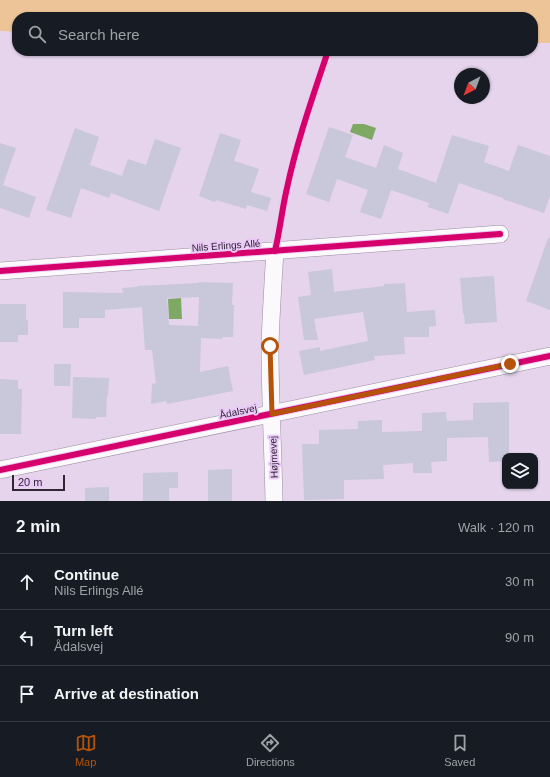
<!DOCTYPE html>
<meta charset="utf-8">
<style>
:root{--surface:#171b24;--page:#242831;--text:#f1f3f6;--muted:#9ea1a6;--line:#363941;--accent:#b45309}
body{margin:0;font-family:Helvetica,sans-serif;background:var(--page);color:var(--text)}
.controls{position:absolute;right:12px;bottom:12px;display:grid;overflow:hidden;border-radius:8px;box-shadow:0 1px 3px #0004}
.controls button{width:36px;height:36px;display:grid;place-items:center;padding:0;border:0;border-bottom:1px solid var(--line);background:var(--surface);color:var(--text);font:20px sans-serif}
.compass{position:absolute;left:454px;top:68px;width:36px;height:36px;border-radius:50%;background:var(--surface);box-shadow:0 1px 3px #0004;rotate:221deg}
.scale{position:absolute;left:12px;bottom:10px;width:53px;box-sizing:border-box;padding-left:4px;border:2px solid #312536;border-top:0;font-size:11px;line-height:14px;white-space:nowrap;color:#312536;-webkit-text-stroke:3px #eacaf6;paint-order:stroke}
.stop{position:absolute;width:12px;height:12px;margin:-9px;border:3px solid #b45309;border-radius:50%;background:#fff}
.stop.end{background:#b45309;border-color:#fff;box-shadow:0 1px 4px #0008}
.list{margin:0;padding:0;list-style:none}
h2{display:flex;justify-content:space-between;align-items:center;height:52px;margin:0;padding:0 16px;font-size:17px}
h2 small{font-size:13px;font-weight:400;color:var(--muted)}
.list li{display:grid;grid-template-columns:26px 1fr auto;gap:12px;align-items:center;box-sizing:border-box;height:56px;padding:0 16px;border-top:1px solid var(--line)}
.list b{display:block;font-size:15px;white-space:nowrap}
.list p{margin:0;font-size:13px;white-space:nowrap;color:var(--muted)}
.list em{font-size:13px;font-style:normal;color:var(--muted)}
.icon{flex:none;width:22px;height:22px;fill:none;stroke:currentColor;stroke-width:2;stroke-linecap:round;stroke-linejoin:round}
.map{position:relative;flex:none;width:550px;height:501px;overflow:hidden}
.search{position:absolute;background:var(--surface);box-shadow:0 1px 3px #0004;left:12px;right:12px;top:12px;height:44px;display:flex;align-items:center;gap:10px;box-sizing:border-box;padding:0 14px;border-radius:16px;color:var(--muted);font-size:15px}
.sheet{height:220px;background:var(--surface)}
nav{display:flex;justify-content:space-around;align-items:center;box-sizing:border-box;height:56px;border-top:1px solid var(--line);background:var(--surface);font-size:11px;color:var(--muted)}
nav a{display:grid;justify-items:center;gap:2px}
nav .on{color:var(--accent)}
.map>svg:first-child{display:block}
</style>
<div class="map">
<svg width="550" height="501" viewBox="0 0 550 501">
<rect width="100%" height="100%" fill="#e5d4ec"/>
<path fill="#edc498" d="M 0,0 L 550,0 L 550,43 L 533,43 L 533,17 L 17,17 L 17,32 L 0,31 Z"/>
<g fill="#7da965">
<path d="M 353,124 L 364,124 L 376,128 L 372,140 L 350,132 Z"/>
<path d="M 181,298 L 182,319 L 169,319 L 168,299 Z"/>
</g>
<g fill="#c9c7da" fill-rule="evenodd">
<path d="M 329,127 L 353,135 L 345,157 L 376,168 L 384,145 L 403,153 L 398,169 L 436,183 L 452,135 L 489,146 L 484,162 L 509,171 L 518,145 L 550,156 L 550,196 L 544,213 L 503,199 L 503,198 L 459,183 L 448,214 L 428,207 L 429,203 L 391,190 L 381,219 L 360,212 L 368,190 L 337,179 L 329,202 L 306,194 Z"/>
<path d="M 75,128 L 99,137 L 90,165 L 122,176 L 128,159 L 146,165 L 155,139 L 181,148 L 159,211 L 111,193 L 109,198 L 81,188 L 71,218 L 46,210 Z"/>
<path d="M 220,133 L 241,140 L 234,161 L 259,169 L 251,192 L 271,198 L 267,211 L 247,205 L 246,209 L 216,200 L 215,202 L 199,196 Z"/>
<path d="M 0,143 L 16,148 L 3,185 L 36,197 L 29,218 L 0,208 Z"/>
<path d="M 548,238 L 550,238 L 550,310 L 526,301 Z"/>
<path d="M 332,269 L 334,292 L 384,286 L 384,284 L 405,283 L 407,312 L 435,310 L 436,326 L 429,327 L 429,337 L 404,337 L 405,354 L 374,356 L 375,360 L 304,375 L 299,351 L 320,347 L 320,351 L 368,341 L 363,312 L 314,319 L 318,340 L 304,340 L 298,297 L 311,295 L 308,272 Z"/>
<path d="M 493,276 L 493,277 L 494,277 L 497,322 L 465,324 L 464,314 L 463,314 L 460,278 Z"/>
<path d="M 199,282 L 233,283 L 232,305 L 234,305 L 233,337 L 222,337 L 223,339 L 201,338 L 200,372 L 228,366 L 233,391 L 167,404 L 166,401 L 151,404 L 152,384 L 156,383 L 152,350 L 145,350 L 142,307 L 105,310 L 105,318 L 79,318 L 79,328 L 63,328 L 63,292 L 123,293 L 122,288 L 137,287 L 137,286 L 199,283 ZM 199,297 L 198,326 L 169,325 L 167,298 Z"/>
<path d="M 0,304 L 26,304 L 26,320 L 28,320 L 28,335 L 18,335 L 18,342 L 0,342 Z"/>
<path d="M 54,364 L 71,364 L 70,386 L 54,386 Z"/>
<path d="M 73,377 L 109,378 L 108,396 L 107,396 L 106,417 L 96,417 L 96,419 L 72,418 Z"/>
<path d="M 0,379 L 18,380 L 18,389 L 22,389 L 21,434 L 0,434 Z"/>
<path d="M 509,402 L 509,456 L 505,456 L 505,461 L 489,462 L 488,437 L 447,438 L 447,461 L 431,462 L 432,473 L 413,473 L 413,463 L 383,465 L 384,479 L 344,480 L 344,499 L 304,500 L 302,444 L 319,444 L 319,430 L 358,429 L 358,421 L 382,420 L 382,432 L 422,431 L 422,413 L 446,412 L 447,421 L 473,420 L 473,403 Z"/>
<path d="M 232,469 L 232,501 L 208,501 L 208,470 Z"/>
<path d="M 178,472 L 178,488 L 169,488 L 169,501 L 143,501 L 143,473 Z"/>
<path d="M 109,487 L 109,501 L 85,501 L 85,488 Z"/>
</g>
<g fill="none" stroke-linecap="round" stroke-linejoin="round">
<defs>
<g id="street">
<path d="M 0,271 L 500,234"/>
<path d="M 0,470 L 550,356"/>
<path d="M 274,501 C 273,449 270,397 270,345 C 271,314 273,282 275,251"/>
</g>
</defs>
<use href="#street" stroke="#9a8da0" stroke-width="18"/>
<use href="#street" stroke="#fbf9fc" stroke-width="17"/>
<defs>
<g id="cycleway">
<path d="M 275,251 C 280,230 282,209 287,188 C 297,141 313,96 328,51"/>
<path d="M 0,271 L 500,234"/>
<path d="M 0,470 L 550,356"/>
</g>
</defs>
<use href="#cycleway" stroke="#eacaf6" stroke-width="8"/>
<use href="#cycleway" stroke="#d6006c" stroke-width="6"/>
</g>
<g fill="none" stroke-linecap="round" stroke-linejoin="round">
<path stroke="#b45309" stroke-width="5" d="M 270,346 L 272,414 L 510,364"/>
</g>
<g text-anchor="middle" stroke-width="4" stroke-linejoin="round" paint-order="stroke">
<g font-size="10" fill="#312536" stroke="#eacaf6">
<text transform="translate(226 245) rotate(-4)" y="4">Nils Erlings Allé</text>
<text transform="translate(238 411) rotate(-12)" y="4">Ådalsvej</text>
<text transform="translate(273 457) rotate(-92)" y="4">Højmevej</text>
</g>
</g>
</svg>
<div class="controls">
<button><svg class="icon" aria-label="layers" viewBox="0 0 24 24"><path d="M12 4l9 5-9 5-9-5zM3 14l9 5 9-5"/></svg></button>
</div>
<svg class="compass" viewBox="-18 -18 36 36"><path d="M0-13l5 13h-10z" fill="#e53935"/><path d="M0 13l5-13h-10z" fill="#9ea1a6"/></svg>
<div class="scale">20 m</div>
<div class="stop" style="left:270px;top:346px"></div>
<div class="stop end" style="left:510px;top:364px"></div>
<div class="search"><svg class="icon" aria-label="search" viewBox="0 0 24 24"><circle cx="10" cy="10" r="6"/><path d="M15 15l6 6"/></svg>Search here</div>
</div>
<section class="sheet">
<h2>2 min<small>Walk · 120 m</small></h2>
<ul class="list">
<li><svg class="icon" aria-label="ahead" viewBox="0 0 24 24"><path d="M12 20V5M6 11l6-6 6 6"/></svg><div><b>Continue</b><p>Nils Erlings Allé</p></div><em>30 m</em></li>
<li><svg class="icon" aria-label="left" viewBox="0 0 24 24"><path d="M17 20v-9H6M10 6l-5 5 5 5"/></svg><div><b>Turn left</b><p>Ådalsvej</p></div><em>90 m</em></li>
<li><svg class="icon" aria-label="arrive" viewBox="0 0 24 24"><path d="M6 21V4h12l-3 4 3 4H6"/></svg><div><b>Arrive at destination</b></div></li>
</ul>
</section>
<nav>
<a class="on"><svg class="icon" aria-label="map" viewBox="0 0 24 24"><path d="M3 6l6-2 6 2 6-2v14l-6 2-6-2-6 2zM9 4v14M15 6v14"/></svg>Map</a>
<a><svg class="icon" aria-label="directions" viewBox="0 0 24 24"><path d="M12 3l9 9-9 9-9-9zM9 14v-3h6M13 9l2 2-2 2"/></svg>Directions</a>
<a><svg class="icon" aria-label="saved" viewBox="0 0 24 24"><path d="M7 4h10v16l-5-4-5 4z"/></svg>Saved</a>
</nav>
